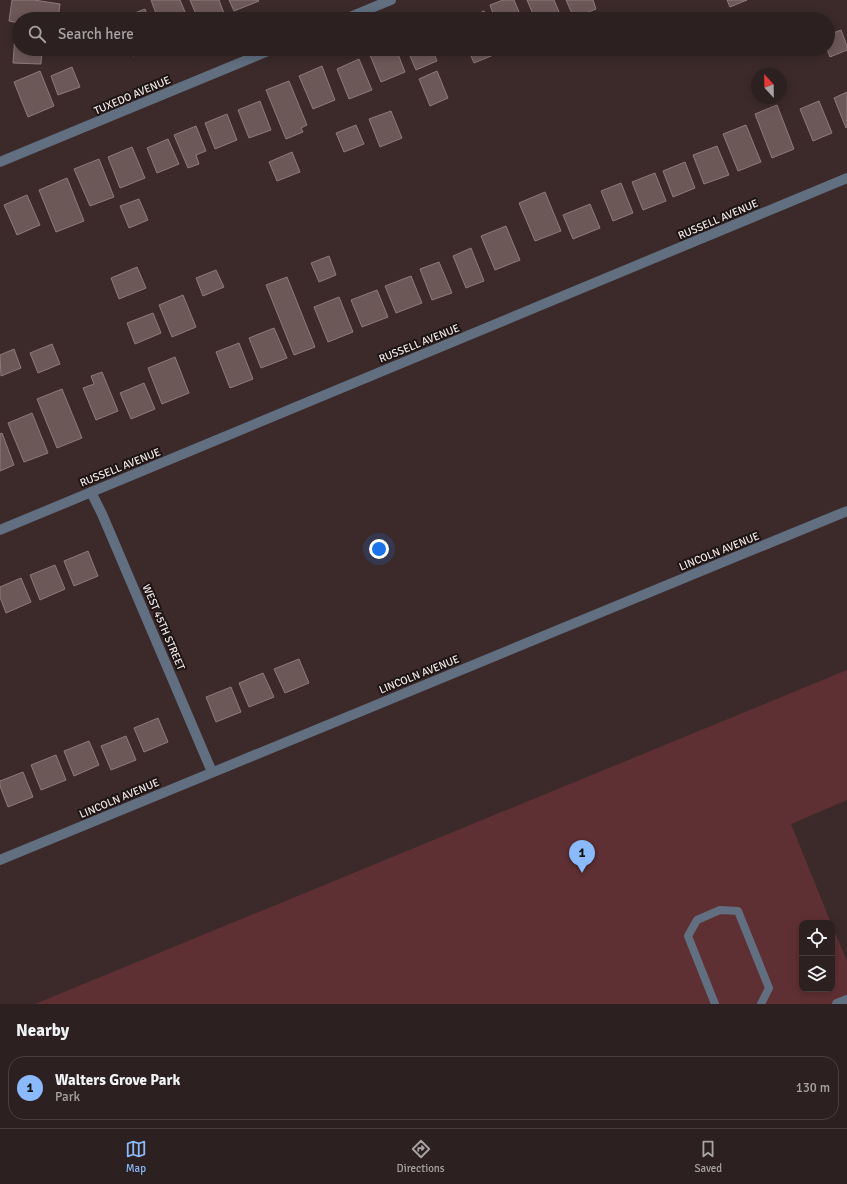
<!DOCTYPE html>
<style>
:root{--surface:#2d2020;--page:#392d2d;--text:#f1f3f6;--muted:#a7a3a5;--line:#483e3e;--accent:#8abafc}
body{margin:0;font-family:Signika,sans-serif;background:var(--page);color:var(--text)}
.controls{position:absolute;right:12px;bottom:12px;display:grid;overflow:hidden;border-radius:8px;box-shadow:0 2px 10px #0003}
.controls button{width:36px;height:36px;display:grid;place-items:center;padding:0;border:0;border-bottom:1px solid var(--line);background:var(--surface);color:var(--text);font:20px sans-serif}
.compass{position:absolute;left:751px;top:68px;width:36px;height:36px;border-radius:50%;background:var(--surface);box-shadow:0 2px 10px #0003;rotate:338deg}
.you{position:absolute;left:379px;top:549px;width:14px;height:14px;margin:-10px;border:3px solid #fff;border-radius:50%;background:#1a73e8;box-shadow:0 0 0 6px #1a73e833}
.badge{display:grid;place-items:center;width:26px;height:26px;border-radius:50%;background:var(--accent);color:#111;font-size:13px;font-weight:700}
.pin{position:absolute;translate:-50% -33px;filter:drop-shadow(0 1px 2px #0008)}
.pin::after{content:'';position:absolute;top:21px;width:14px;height:12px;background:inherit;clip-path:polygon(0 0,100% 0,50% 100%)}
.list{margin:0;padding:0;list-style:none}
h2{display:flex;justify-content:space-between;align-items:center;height:52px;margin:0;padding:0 16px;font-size:17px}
h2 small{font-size:13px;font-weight:400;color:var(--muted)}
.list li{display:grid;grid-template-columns:26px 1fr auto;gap:12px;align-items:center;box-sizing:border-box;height:64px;margin:0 8px 8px;padding:0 8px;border:1px solid var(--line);border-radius:16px}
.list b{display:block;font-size:15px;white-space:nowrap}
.list p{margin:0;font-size:13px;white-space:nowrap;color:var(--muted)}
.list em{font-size:13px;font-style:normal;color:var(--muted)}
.icon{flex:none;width:22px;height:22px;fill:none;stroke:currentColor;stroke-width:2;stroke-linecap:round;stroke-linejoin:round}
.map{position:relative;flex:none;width:847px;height:1004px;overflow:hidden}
.search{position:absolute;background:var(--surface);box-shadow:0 2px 10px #0003;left:12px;right:12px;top:12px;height:44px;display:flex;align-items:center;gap:10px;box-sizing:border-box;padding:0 14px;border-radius:22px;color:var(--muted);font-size:15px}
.sheet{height:124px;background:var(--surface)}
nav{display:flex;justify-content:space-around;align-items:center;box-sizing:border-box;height:56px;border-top:1px solid var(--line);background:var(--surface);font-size:11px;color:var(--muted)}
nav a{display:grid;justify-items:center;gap:2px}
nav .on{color:var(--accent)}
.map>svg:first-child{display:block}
</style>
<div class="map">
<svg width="847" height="1004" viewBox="0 0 847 1004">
<rect width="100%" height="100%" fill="#3c2a2a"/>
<path fill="#5f3033" d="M 847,670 L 847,800 L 791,824 L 831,923 L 802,923 L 802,989 L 832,989 L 832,925 L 847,961 L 847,1004 L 35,1004 Z"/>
<g fill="#6d5858" stroke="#907a7a">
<path d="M 12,0 L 34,0 L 60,4 L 58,19 L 19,19 L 19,23 L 9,21 Z"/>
<path d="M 151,0 L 180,0 L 188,19 L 158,19 Z"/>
<path d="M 190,0 L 219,0 L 225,16 L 217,19 L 198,19 Z"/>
<path d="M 229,0 L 258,0 L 259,1 L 234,11 Z"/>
<path d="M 503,0 L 514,0 L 522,19 L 495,19 L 490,5 Z"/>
<path d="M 527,0 L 554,0 L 562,19 L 535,19 Z"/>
<path d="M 566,0 L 593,0 L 596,9 L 574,18 Z"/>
<path d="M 727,0 L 747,0 L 730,7 Z"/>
<path d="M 145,9 L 149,19 L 119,19 Z"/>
<path d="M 484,11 L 488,19 L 465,19 Z"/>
<path d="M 841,30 L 847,46 L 847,50 L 830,57 L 827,49 L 828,49 L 828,35 Z"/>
<path d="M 15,35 L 19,35 L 19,49 L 42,49 L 41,64 L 13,63 Z"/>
<path d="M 131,49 L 153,49 L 133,56 Z"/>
<path d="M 385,49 L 396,49 L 405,72 L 381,82 L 370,55 Z"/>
<path d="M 407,49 L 432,49 L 437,61 L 416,70 Z"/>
<path d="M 468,49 L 500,49 L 501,52 L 474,63 Z"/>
<path d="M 788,49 L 803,49 L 803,50 L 790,55 Z"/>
<path d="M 359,59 L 372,90 L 349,99 L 337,69 Z"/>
<path d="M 322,66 L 335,100 L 313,109 L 299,76 Z"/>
<path d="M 72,67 L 80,87 L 58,95 L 51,76 Z"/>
<path d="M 40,71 L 54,106 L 28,117 L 14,82 Z"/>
<path d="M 437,71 L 448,98 L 430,106 L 419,79 Z"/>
<path d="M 289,81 L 307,125 L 301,128 L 303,132 L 286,139 L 266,90 Z"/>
<path d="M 847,92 L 847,127 L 846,128 L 834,98 Z"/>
<path d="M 260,101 L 271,130 L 249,138 L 238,110 Z"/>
<path d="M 819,101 L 832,133 L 813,141 L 800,109 Z"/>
<path d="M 777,105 L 794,149 L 772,158 L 755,114 Z"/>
<path d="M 391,111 L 402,138 L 380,147 L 369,119 Z"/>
<path d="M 227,114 L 237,140 L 215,149 L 205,123 Z"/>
<path d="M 356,125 L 364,144 L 344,152 L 336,133 Z"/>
<path d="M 746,125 L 761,162 L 738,171 L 723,134 Z"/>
<path d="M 196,126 L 206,151 L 196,155 L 199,164 L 188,168 L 174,135 Z"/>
<path d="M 168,139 L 179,164 L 157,173 L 147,148 Z"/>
<path d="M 717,146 L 729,175 L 704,184 L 693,155 Z"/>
<path d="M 132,147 L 145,178 L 120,188 L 108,157 Z"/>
<path d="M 292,152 L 300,172 L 277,181 L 269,162 Z"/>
<path d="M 99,159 L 114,197 L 90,206 L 74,169 Z"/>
<path d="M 685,162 L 695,188 L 673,197 L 663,171 Z"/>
<path d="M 655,173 L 666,201 L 643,210 L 632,182 Z"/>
<path d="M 67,178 L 84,221 L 56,232 L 39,190 Z"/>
<path d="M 621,183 L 633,213 L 613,221 L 601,191 Z"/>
<path d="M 545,192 L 561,231 L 535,241 L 519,203 Z"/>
<path d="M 27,195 L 40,225 L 17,235 L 4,205 Z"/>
<path d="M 139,199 L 148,220 L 129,228 L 120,206 Z"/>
<path d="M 590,204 L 600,228 L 573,239 L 563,215 Z"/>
<path d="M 506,226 L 520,260 L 495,270 L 481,236 Z"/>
<path d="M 471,248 L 484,281 L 466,288 L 453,256 Z"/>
<path d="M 329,256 L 336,275 L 319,282 L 311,263 Z"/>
<path d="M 439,262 L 452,293 L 432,300 L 420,269 Z"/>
<path d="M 137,267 L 146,288 L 119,299 L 111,278 Z"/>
<path d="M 216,270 L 224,287 L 203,296 L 196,278 Z"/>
<path d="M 411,276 L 422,303 L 396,313 L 385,286 Z"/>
<path d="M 287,277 L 315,347 L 294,355 L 266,285 Z"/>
<path d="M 377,290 L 388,317 L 362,327 L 351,300 Z"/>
<path d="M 183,295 L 196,327 L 172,337 L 159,305 Z"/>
<path d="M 339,297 L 353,332 L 328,342 L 314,307 Z"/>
<path d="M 153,313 L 161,333 L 135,344 L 127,323 Z"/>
<path d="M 274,328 L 287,358 L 261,368 L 249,338 Z"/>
<path d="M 239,343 L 253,379 L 230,388 L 216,352 Z"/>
<path d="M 52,344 L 60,364 L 38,373 L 30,353 Z"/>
<path d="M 14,349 L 21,368 L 1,376 L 0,355 Z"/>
<path d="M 175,357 L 189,393 L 162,404 L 148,368 Z"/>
<path d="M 102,372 L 118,411 L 96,420 L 83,388 L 94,384 L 91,376 Z"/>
<path d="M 144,383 L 155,409 L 131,419 L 120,393 Z"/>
<path d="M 62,389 L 82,438 L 57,448 L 37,399 Z"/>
<path d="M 32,413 L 48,453 L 24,462 L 8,423 Z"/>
<path d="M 2,433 L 14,465 L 0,471 L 0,434 Z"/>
<path d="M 88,551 L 98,576 L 74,586 L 64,561 Z"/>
<path d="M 55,565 L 65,589 L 40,600 L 30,575 Z"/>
<path d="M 21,578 L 31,602 L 6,613 L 0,597 L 0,587 Z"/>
<path d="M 299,659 L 309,683 L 285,693 L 274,669 Z"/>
<path d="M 263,673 L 274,697 L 249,707 L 239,683 Z"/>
<path d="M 231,687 L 241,712 L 216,722 L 206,697 Z"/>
<path d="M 158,718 L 168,742 L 144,752 L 134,728 Z"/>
<path d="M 126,736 L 136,760 L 111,770 L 101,746 Z"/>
<path d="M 89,741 L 99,765 L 74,776 L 64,751 Z"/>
<path d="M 56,755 L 66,780 L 41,790 L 31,765 Z"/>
<path d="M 23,772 L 33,797 L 8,807 L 0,786 L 0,781 Z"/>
</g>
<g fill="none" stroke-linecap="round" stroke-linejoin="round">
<path stroke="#616f81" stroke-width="8" d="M 715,1004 L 688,936 L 697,920 L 720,910 L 738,911 L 769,988 L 761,1004"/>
<g stroke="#616f81" stroke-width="10">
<path d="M 345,19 L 391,0"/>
<path d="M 0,162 L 273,49"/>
<path d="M 91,492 L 102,514 L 212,772"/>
<path d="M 0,530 L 847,178"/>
<path d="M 0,860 L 847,511"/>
<path d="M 837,1004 L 847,1000"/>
</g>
</g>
<g text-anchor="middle" stroke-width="4" stroke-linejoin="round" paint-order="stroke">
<g font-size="11" fill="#f2e5e5" stroke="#1d1515">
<text transform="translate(132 95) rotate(-23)" y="4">TUXEDO AVENUE</text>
<text transform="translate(718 219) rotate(-23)" y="4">RUSSELL AVENUE</text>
<text transform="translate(419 343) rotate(-22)" y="4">RUSSELL AVENUE</text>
<text transform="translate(120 467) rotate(-22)" y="4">RUSSELL AVENUE</text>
<text transform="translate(719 551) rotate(-22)" y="4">LINCOLN AVENUE</text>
<text transform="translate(164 627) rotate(67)" y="4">WEST 45TH STREET</text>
<text transform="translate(419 674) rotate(-22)" y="4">LINCOLN AVENUE</text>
<text transform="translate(119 798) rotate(-23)" y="4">LINCOLN AVENUE</text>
</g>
</g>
</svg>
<div class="controls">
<button><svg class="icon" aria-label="locate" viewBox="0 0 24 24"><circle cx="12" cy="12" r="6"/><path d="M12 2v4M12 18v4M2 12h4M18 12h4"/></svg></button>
<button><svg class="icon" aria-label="layers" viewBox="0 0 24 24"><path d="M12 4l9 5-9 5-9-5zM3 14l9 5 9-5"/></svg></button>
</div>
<svg class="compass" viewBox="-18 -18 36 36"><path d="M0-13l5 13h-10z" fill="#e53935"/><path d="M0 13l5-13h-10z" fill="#a7a3a5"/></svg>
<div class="you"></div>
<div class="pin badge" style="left:582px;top:873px">1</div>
<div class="search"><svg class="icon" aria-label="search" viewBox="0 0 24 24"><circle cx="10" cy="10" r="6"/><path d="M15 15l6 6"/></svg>Search here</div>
</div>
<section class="sheet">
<h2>Nearby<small></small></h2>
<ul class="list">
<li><span class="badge">1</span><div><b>Walters Grove Park</b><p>Park</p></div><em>130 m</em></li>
</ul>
</section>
<nav>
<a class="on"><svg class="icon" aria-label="map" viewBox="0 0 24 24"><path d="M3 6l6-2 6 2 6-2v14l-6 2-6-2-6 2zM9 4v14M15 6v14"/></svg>Map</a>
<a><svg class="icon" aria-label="directions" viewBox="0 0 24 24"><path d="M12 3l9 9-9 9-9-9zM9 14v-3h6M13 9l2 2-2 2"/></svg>Directions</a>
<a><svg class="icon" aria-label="saved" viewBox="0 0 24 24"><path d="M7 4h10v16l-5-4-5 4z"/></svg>Saved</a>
</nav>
